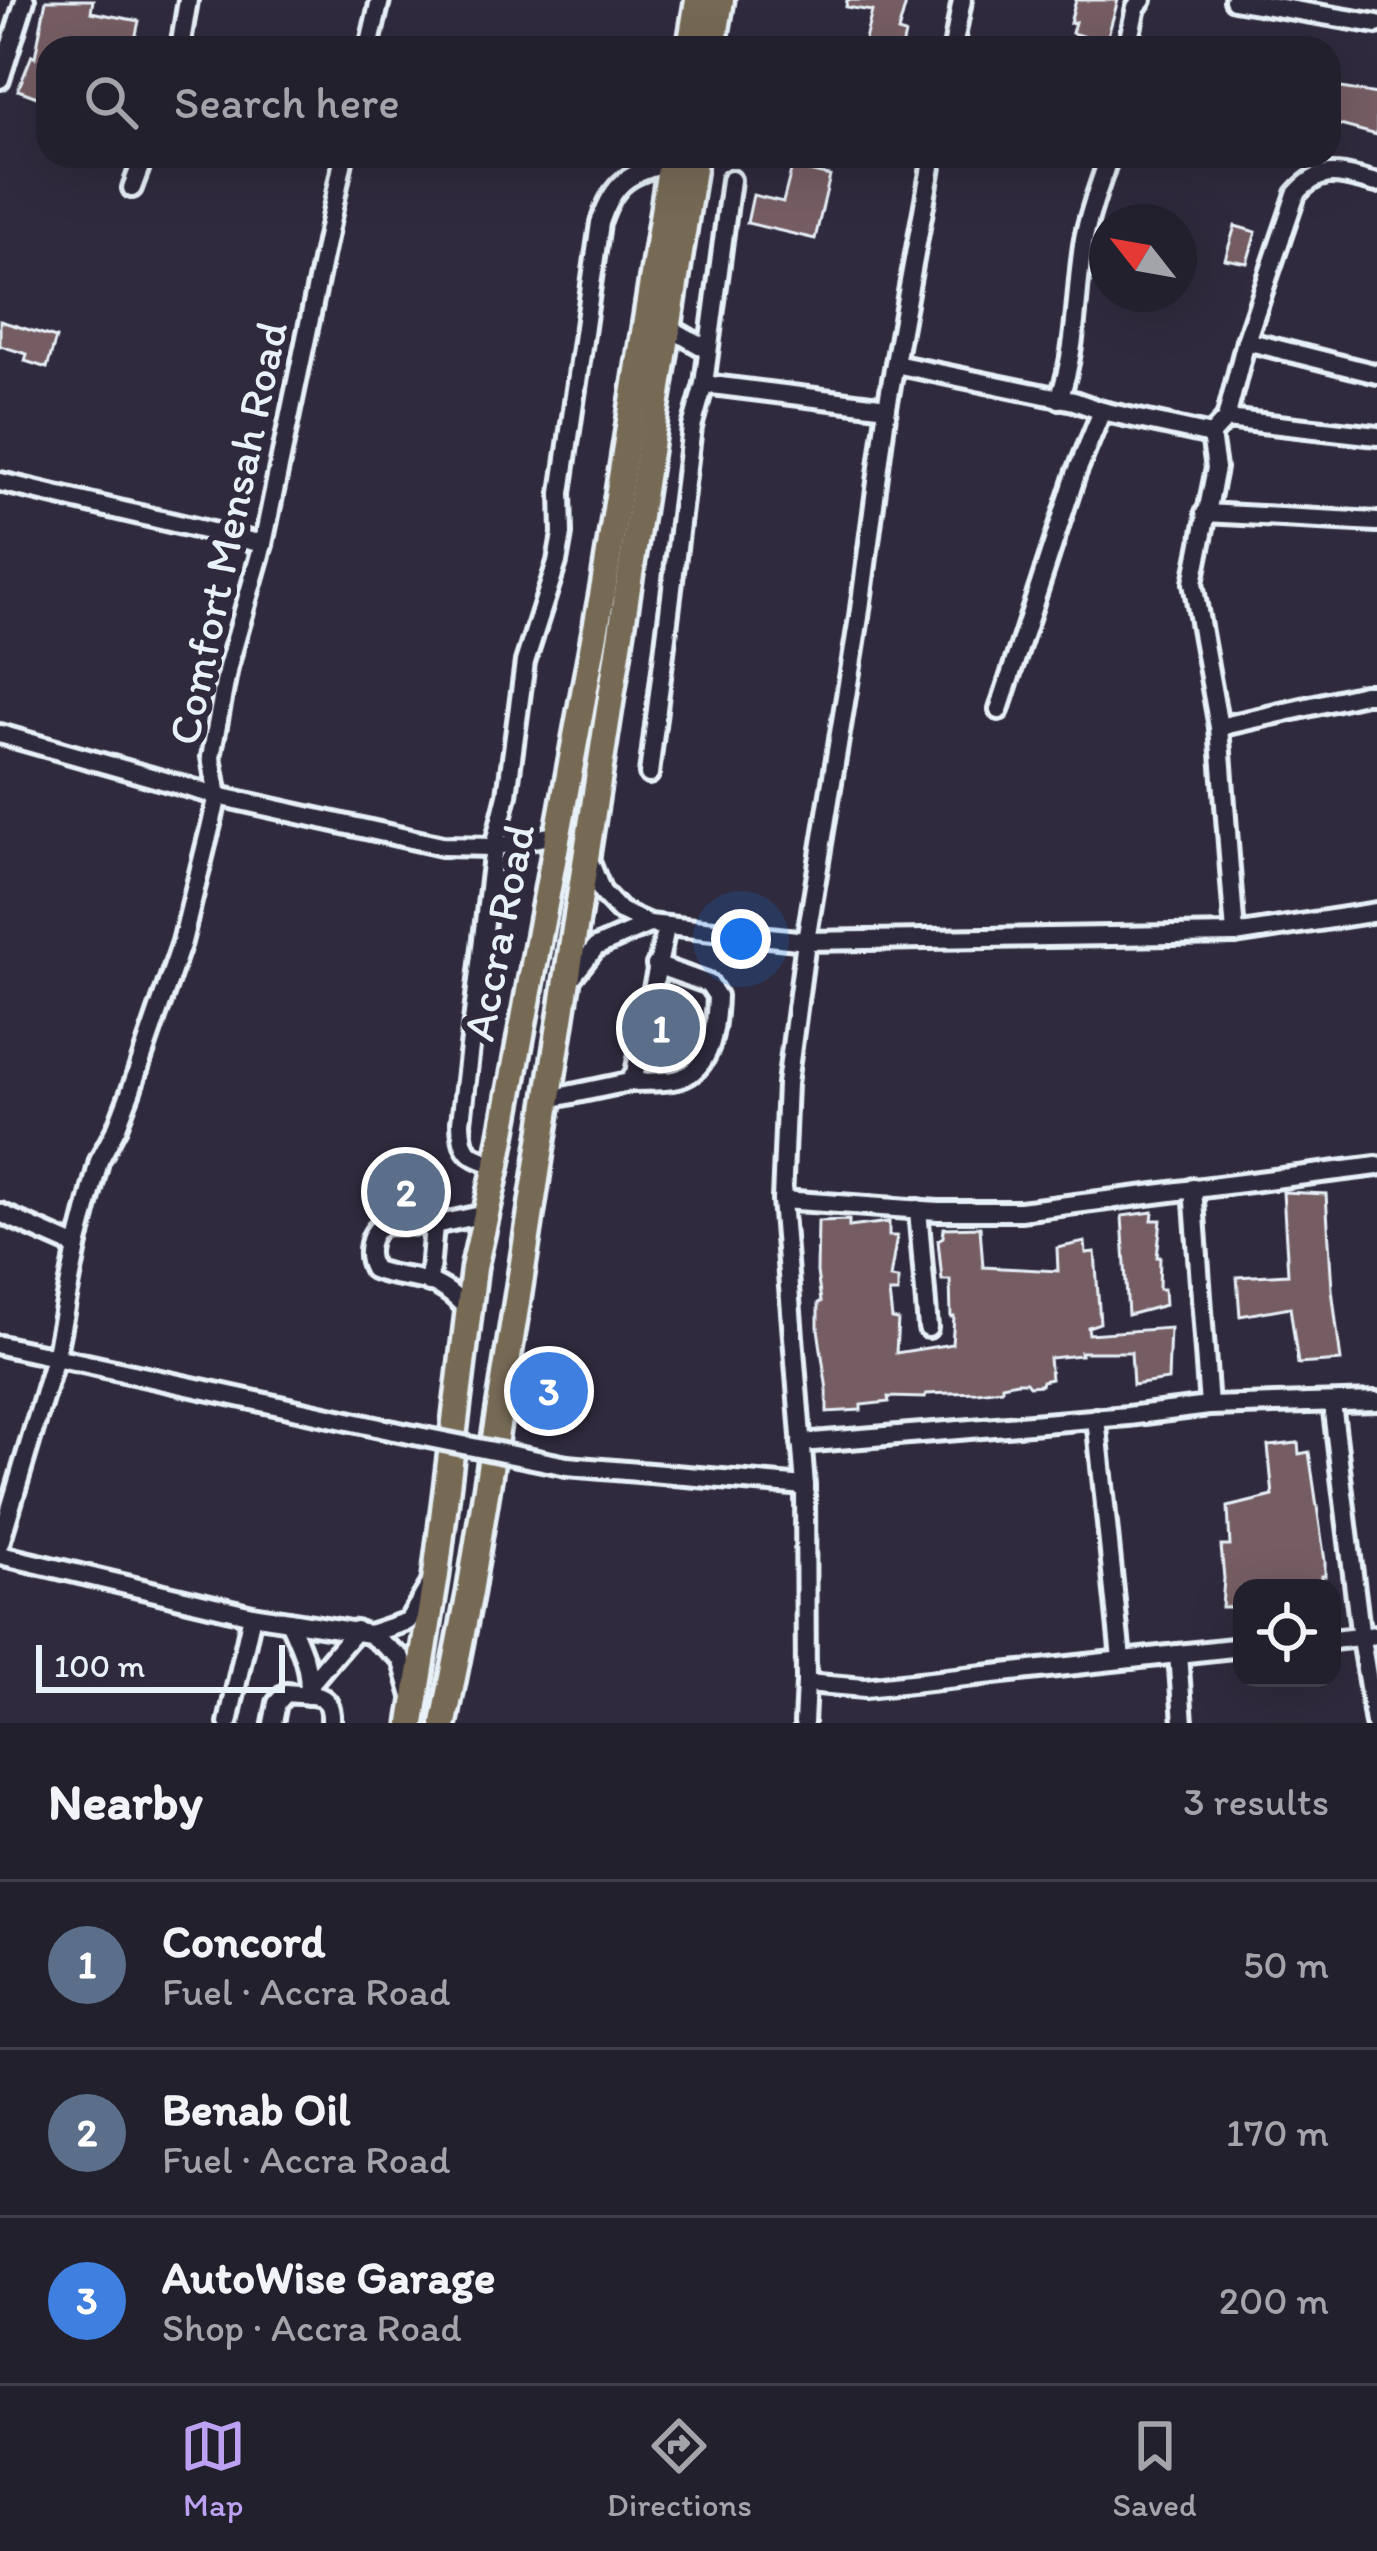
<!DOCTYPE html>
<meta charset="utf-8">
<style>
:root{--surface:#23202e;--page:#2b2836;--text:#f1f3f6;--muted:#a3a3aa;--line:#403e4a;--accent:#bca0f2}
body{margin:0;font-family:Itim,sans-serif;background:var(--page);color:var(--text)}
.controls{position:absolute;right:36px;bottom:36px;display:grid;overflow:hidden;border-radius:24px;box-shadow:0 12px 48px #0002}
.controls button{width:108px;height:108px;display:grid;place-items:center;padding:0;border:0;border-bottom:3px solid var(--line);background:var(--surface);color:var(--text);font:60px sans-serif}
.compass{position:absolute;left:1089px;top:204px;width:108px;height:108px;border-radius:50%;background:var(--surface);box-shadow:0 12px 48px #0002;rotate:301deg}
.scale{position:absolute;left:36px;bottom:30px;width:249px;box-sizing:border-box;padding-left:12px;border:6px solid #e8f1f8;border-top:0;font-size:33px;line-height:42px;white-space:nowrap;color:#e8f1f8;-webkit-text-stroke:9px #2f2a3d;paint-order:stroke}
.you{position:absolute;left:741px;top:939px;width:42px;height:42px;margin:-30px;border:9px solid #fff;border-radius:50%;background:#1a73e8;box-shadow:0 0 0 18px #1a73e833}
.badge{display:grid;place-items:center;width:78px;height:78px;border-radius:50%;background:var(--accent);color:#fff;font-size:39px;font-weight:700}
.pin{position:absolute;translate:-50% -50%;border:6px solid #fff;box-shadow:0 3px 12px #0006}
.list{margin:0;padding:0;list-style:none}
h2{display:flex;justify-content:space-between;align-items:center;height:156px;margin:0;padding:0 48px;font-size:51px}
h2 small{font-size:39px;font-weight:400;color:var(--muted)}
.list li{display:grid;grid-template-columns:78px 1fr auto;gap:36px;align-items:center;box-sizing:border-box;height:168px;padding:0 48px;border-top:3px solid var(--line)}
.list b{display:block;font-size:45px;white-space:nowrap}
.list p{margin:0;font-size:39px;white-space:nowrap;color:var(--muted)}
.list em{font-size:39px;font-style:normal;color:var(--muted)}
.icon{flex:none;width:66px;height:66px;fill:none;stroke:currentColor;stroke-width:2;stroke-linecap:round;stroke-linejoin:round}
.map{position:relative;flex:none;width:1377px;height:1723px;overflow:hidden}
.search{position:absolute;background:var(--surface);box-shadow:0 12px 48px #0002;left:36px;right:36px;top:36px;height:132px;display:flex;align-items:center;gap:30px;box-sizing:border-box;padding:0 42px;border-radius:36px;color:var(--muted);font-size:45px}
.sheet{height:660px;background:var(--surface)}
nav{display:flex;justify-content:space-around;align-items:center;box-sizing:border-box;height:168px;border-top:3px solid var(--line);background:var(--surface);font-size:33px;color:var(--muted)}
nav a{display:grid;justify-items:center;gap:6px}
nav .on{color:var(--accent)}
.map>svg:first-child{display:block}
</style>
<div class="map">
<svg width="1377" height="1723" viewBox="0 0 1377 1723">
<rect width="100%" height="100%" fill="#2f2a3d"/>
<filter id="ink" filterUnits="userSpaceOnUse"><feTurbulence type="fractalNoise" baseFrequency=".00833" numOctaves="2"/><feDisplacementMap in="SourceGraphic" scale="24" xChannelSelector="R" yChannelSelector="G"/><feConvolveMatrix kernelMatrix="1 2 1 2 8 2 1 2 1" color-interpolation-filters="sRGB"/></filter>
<g filter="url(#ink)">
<g fill="#745d63" stroke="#e8f1f8" stroke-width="3">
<path d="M 46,0 L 93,0 L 91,12 L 139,21 L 133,48 L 48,48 L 48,101 L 18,90 L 32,55 L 35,57 Z"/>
<path d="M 847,0 L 907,0 L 898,32 L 905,34 L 902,48 L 863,48 L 872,11 L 846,7 Z"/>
<path d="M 1076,0 L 1118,0 L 1106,43 L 1072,33 L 1075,22 L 1070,23 Z"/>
<path d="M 1329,86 L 1377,94 L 1377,135 L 1329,122 Z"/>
<path d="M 792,167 L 830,176 L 815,239 L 747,223 L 753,195 L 783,202 Z"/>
<path d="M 1235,226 L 1256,232 L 1247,263 L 1225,259 Z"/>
<path d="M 0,321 L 56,338 L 47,368 L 25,361 L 27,354 L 0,346 Z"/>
<path d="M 1283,1192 L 1326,1194 L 1332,1289 L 1341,1361 L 1298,1364 L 1290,1307 L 1240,1316 L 1237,1277 L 1288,1274 Z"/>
<path d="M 1153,1212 L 1152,1220 L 1161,1220 L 1157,1257 L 1160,1257 L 1159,1289 L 1164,1289 L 1165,1305 L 1128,1315 L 1122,1216 Z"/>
<path d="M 849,1220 L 849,1227 L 889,1222 L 889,1236 L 897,1236 L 890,1278 L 898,1279 L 898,1293 L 889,1293 L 892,1319 L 898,1320 L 896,1353 L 952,1344 L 954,1317 L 951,1317 L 950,1280 L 942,1280 L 938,1240 L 943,1237 L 944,1228 L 980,1227 L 983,1267 L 1058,1271 L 1057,1248 L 1085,1242 L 1086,1253 L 1095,1252 L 1100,1323 L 1088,1327 L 1089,1334 L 1170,1328 L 1168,1380 L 1133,1385 L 1131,1352 L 1080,1352 L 1081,1355 L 1049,1358 L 1051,1379 L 1042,1381 L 1041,1385 L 1029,1386 L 1026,1382 L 1017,1382 L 1002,1385 L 1002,1389 L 977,1392 L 926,1394 L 925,1398 L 888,1397 L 889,1402 L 861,1405 L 861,1410 L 827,1412 L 827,1390 L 818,1329 L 818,1303 L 821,1302 L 817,1272 L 818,1221 Z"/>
<path d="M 1298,1443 L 1299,1454 L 1309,1452 L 1325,1561 L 1325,1576 L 1322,1576 L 1321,1588 L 1242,1588 L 1242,1607 L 1222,1607 L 1224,1578 L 1221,1546 L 1230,1546 L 1228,1507 L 1273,1496 L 1268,1446 Z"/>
</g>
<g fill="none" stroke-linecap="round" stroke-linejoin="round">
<defs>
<g id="minor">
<path d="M 1234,0 L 1377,24"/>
<path d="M 180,48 L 188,0"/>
<path d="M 369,48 L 380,0"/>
<path d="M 953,48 L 962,0"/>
<path d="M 1127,48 L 1136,7 L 1142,0"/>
<path d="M 0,79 L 25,0"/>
<path d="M 344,156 L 263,544 L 228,667 L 211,757 L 218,796 L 442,846 L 494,847 L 559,834"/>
<path d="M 933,156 L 887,407 L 859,617 L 806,941 L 787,1084 L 782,1200 L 805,1486 L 806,1683 L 865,1688 L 1242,1647"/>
<path d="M 132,188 L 144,156"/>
<path d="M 670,328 L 708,350"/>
<path d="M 1246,341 L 1377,374"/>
<path d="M 895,364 L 1074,401 L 1102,411 L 1211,435"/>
<path d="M 704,384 L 887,407"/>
<path d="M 1059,399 C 1078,347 1075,293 1084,239 C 1089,211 1101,183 1109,156"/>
<path d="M 1226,419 L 1377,436"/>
<path d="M 0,482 L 263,544"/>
<path d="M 1205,513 L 1377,522"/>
<path d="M 999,710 L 1076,474 L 1102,411"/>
<path d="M 1219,727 L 1364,694 L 1377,694"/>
<path d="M 0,734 L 218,796 L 182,942 L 130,1093 L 117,1127 L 99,1161 L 77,1247 L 55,1358 L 0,1543"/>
<path d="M 649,774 L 692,427 L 704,384 L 731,180"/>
<path d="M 588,857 L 602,892 L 620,911 L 649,924 L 806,941 L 1235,934 L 1377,912"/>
<path d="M 1235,934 L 1219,727 L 1193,583 L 1216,468 L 1211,435 L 1226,419 L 1246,341 L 1296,194 C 1323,163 1342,175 1377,183"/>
<path d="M 569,981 L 596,947 L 649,924"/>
<path d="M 629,1082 C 644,1081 663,1083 678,1079 C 713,1069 716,1025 717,996 L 709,984 L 656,965"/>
<path d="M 549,1099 L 629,1082 L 635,1073 L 666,928"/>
<path d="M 497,1165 C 468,1156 462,1154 461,1122 L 494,847 L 507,795 L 525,662 L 557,562 L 562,534 L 561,493 L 600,223 C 614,180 629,174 671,162"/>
<path d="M 1193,1188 L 1209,1406"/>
<path d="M 782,1200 L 938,1211 L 1020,1211 L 1377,1166"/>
<path d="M 918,1209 L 928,1328"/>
<path d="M 0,1213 L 77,1247"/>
<path d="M 429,1283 L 434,1225"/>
<path d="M 469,1310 C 461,1303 453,1294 444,1289 C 423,1275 395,1279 373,1269 C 365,1254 369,1231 385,1224 L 434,1225 L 486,1214"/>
<path d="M 0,1345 L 394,1431"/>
<path d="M 1332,1403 L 1361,1639 L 1375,1723"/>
<path d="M 1096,1418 L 1121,1659"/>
<path d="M 801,1443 L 1128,1416 L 1209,1406 L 1377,1401"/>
<path d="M 567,1466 L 805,1486"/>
<path d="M 0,1555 L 252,1615 L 369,1634 L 401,1658 L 413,1700"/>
<path d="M 289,1621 C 299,1644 312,1669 308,1695"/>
<path d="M 369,1634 L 408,1621 L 430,1585"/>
<path d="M 1332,1640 L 1377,1635"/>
<path d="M 1178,1654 L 1183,1723"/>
<path d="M 310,1684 L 356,1630"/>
<path d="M 228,1723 L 252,1615"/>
<path d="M 273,1723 L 277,1703 L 286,1693 C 313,1696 333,1690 331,1723"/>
<path d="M 804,1723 L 806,1683"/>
</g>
<g id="highway">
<path d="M 690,48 L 698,0"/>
<path d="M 713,48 L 721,0"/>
<path d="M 412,1723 L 436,1575 L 474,1268 L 497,1165 L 604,585 L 672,156"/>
<path d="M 444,1723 L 470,1592 L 517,1302 L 695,156"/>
</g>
</defs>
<use href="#minor" stroke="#e8f1f8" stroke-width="26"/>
<use href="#highway" stroke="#e8f1f8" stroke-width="33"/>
<use href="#minor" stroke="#2f2a3d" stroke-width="16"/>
<use href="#highway" stroke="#766a54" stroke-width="24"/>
<defs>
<path id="minor-bridge" d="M 394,1431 L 567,1466"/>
</defs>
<use href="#minor-bridge" stroke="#e8f1f8" stroke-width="26" stroke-linecap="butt"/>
<use href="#minor-bridge" stroke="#2f2a3d" stroke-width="16"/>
</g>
</g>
<g text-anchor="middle" stroke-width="12" stroke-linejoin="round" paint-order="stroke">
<g font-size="45" fill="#e8f1f8" stroke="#2f2a3d">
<text transform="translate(227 533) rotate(-78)" y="16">Comfort Mensah Road</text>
<text transform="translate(498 932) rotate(-79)" y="16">Accra Road</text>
</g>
</g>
</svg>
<div class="controls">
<button><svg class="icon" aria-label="locate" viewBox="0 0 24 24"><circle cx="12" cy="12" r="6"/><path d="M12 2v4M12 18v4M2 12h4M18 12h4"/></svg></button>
</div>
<svg class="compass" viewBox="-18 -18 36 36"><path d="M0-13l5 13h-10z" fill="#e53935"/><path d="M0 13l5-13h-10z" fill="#a3a3aa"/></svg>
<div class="scale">100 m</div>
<div class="you"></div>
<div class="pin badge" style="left:661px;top:1028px;background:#5c6f8a">1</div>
<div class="pin badge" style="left:406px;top:1192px;background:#5c6f8a">2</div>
<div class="pin badge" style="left:549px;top:1391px;background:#3f7fe0">3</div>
<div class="search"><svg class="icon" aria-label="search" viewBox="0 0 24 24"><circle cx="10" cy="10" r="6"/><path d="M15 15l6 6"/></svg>Search here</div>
</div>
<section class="sheet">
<h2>Nearby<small>3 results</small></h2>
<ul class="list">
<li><span class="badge" style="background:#5c6f8a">1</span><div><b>Concord</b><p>Fuel · Accra Road</p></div><em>50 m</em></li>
<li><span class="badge" style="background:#5c6f8a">2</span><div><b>Benab Oil</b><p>Fuel · Accra Road</p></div><em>170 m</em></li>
<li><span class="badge" style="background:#3f7fe0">3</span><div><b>AutoWise Garage</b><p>Shop · Accra Road</p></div><em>200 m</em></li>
</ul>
</section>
<nav>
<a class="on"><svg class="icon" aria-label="map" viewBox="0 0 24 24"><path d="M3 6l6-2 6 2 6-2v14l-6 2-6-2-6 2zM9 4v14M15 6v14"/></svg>Map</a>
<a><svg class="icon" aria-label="directions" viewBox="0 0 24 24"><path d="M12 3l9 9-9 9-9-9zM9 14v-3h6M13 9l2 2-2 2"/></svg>Directions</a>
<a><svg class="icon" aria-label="saved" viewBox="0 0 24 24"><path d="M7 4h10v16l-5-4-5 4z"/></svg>Saved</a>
</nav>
